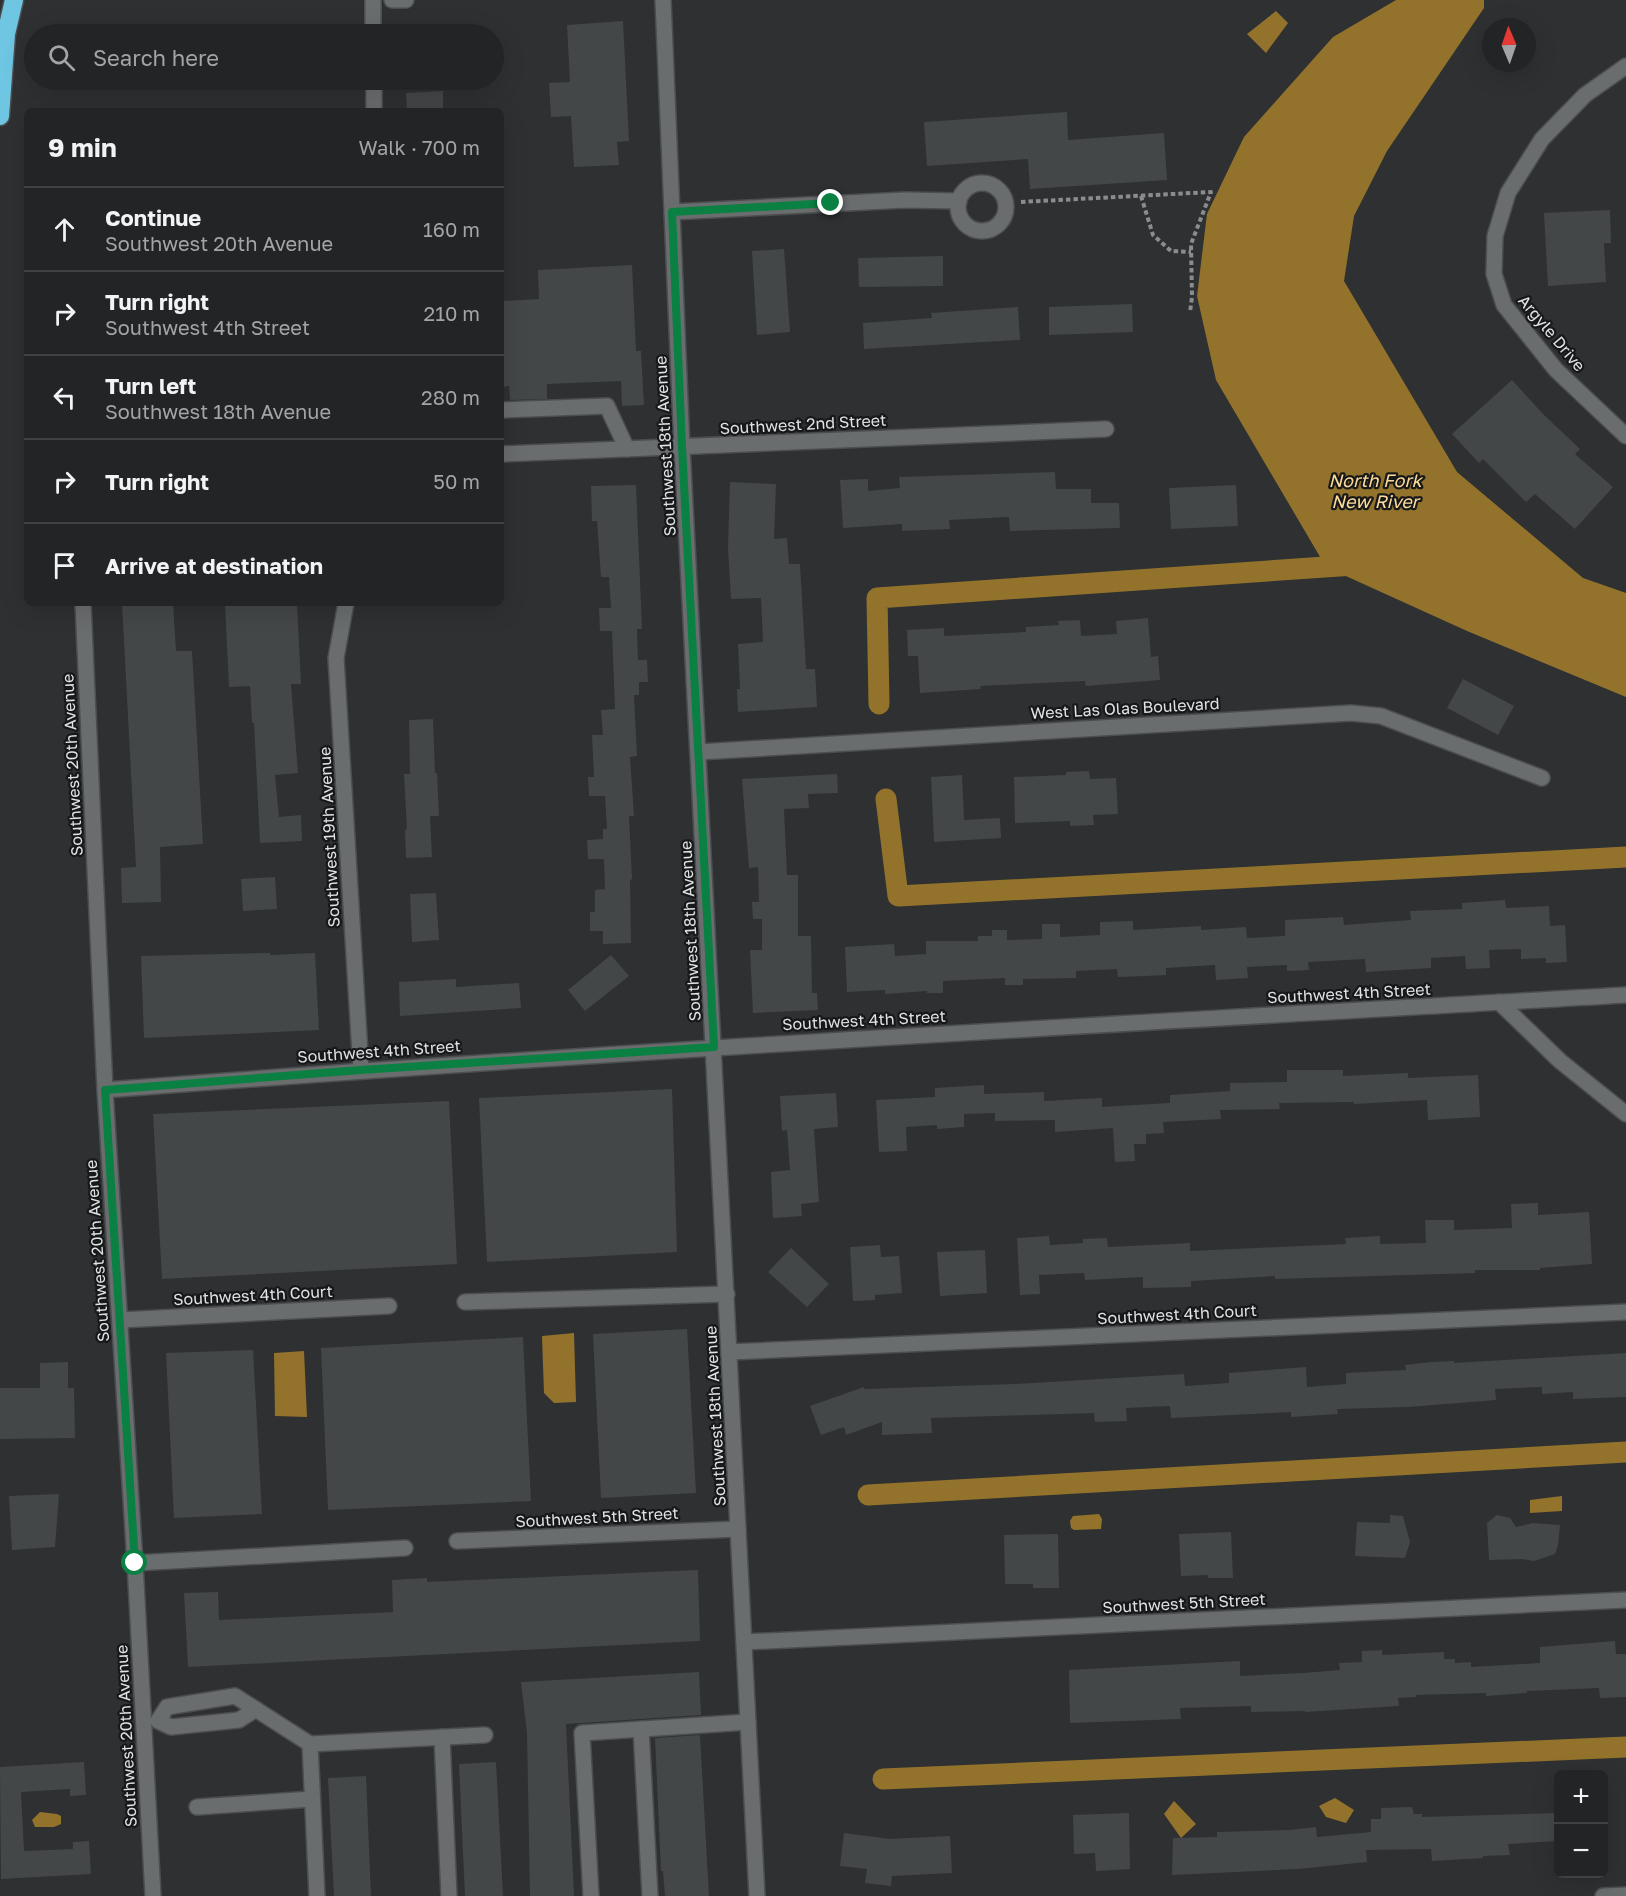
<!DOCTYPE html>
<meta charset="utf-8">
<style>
:root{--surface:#222425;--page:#2e3032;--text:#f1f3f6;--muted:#a2a4a7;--line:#3f4142}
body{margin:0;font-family:"Golos Text",sans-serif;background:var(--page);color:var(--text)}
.controls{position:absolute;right:18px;bottom:18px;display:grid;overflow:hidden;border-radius:9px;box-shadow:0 6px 24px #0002}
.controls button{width:54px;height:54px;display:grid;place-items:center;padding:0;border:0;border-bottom:2px solid var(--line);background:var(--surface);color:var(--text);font:30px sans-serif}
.compass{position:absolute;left:1482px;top:18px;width:54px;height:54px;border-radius:50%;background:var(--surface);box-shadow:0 6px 24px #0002;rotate:358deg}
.stop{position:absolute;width:18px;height:18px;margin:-14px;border:4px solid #0b8043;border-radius:50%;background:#fff}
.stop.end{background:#0b8043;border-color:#fff;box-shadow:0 2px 6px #0008}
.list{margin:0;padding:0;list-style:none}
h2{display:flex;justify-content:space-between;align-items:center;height:78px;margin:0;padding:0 24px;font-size:26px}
h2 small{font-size:20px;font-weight:400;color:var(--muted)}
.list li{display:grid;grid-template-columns:39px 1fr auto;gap:18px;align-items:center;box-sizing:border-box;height:84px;padding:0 24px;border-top:2px solid var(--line)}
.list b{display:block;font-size:22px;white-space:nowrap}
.list p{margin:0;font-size:20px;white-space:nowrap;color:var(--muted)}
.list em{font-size:20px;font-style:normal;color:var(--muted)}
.icon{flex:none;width:33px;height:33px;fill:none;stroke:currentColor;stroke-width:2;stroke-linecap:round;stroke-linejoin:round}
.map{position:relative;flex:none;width:1626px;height:1896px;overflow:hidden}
.search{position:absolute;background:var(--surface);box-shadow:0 6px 24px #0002;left:24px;top:24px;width:480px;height:66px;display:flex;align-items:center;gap:15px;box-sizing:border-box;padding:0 21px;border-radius:33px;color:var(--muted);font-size:22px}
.panel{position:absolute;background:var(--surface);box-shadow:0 6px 24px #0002;left:24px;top:108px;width:480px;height:498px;border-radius:9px}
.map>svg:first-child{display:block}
</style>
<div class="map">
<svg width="1626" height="1896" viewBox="0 0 1626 1896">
<rect width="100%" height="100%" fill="#2e3031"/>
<g fill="#93732c">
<path d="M 1396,0 L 1484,0 L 1484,8 L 1387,151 L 1354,216 L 1344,281 L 1457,472 L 1583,578 L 1626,593 L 1626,697 L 1467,631 L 1326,567 L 1216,380 L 1197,296 L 1207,214 L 1244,137 L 1333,37 Z"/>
<path d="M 1276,11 L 1288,23 L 1266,53 L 1247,34 Z"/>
<path d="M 574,1333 L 576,1402 L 554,1403 L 544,1393 L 542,1336 Z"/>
<path d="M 304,1351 L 307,1417 L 275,1416 L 274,1353 Z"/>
<path d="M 1562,1496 L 1562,1511 L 1530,1513 L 1530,1500 Z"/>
<path d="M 1099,1514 L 1102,1519 L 1101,1529 L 1074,1530 L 1071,1528 L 1070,1521 L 1073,1516 Z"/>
<path d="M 1335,1798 L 1354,1810 L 1346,1823 L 1326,1817 L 1319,1806 Z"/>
<path d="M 1174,1801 L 1196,1824 L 1181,1838 L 1164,1814 Z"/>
<path d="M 40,1812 L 57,1814 L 61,1816 L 61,1824 L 54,1827 L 35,1827 L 32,1820 Z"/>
</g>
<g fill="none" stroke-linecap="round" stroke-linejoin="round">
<g stroke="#93732c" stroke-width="21">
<path d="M 879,704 L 877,598 L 1354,565"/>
<path d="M 886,799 L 898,896 L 1626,857"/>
<path d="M 868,1495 L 1626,1452"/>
<path d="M 883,1779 L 1626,1747"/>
</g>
</g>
<g fill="#444748">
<path d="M 623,21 L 629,141 L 617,142 L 619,165 L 574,167 L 571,116 L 551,117 L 549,83 L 570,82 L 567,25 Z"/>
<path d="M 443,91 L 443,111 L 407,111 L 406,93 Z"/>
<path d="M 1067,112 L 1068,140 L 1164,133 L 1167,180 L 1030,189 L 1028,159 L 927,166 L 924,122 Z"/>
<path d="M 1610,210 L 1611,243 L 1604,243 L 1606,282 L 1548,286 L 1544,213 Z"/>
<path d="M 784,249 L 790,332 L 757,335 L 752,251 Z"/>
<path d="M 943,256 L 943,286 L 859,287 L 858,258 Z"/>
<path d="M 632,265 L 636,351 L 641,351 L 644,405 L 622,406 L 621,381 L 547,384 L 547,399 L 510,400 L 509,386 L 501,387 L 501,301 L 539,299 L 538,270 Z"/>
<path d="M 1132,304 L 1133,332 L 1049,335 L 1049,307 Z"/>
<path d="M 1018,307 L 1020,340 L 864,349 L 863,323 L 932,318 L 931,313 Z"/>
<path d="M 1512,380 L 1543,414 L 1580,449 L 1575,454 L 1613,487 L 1575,529 L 1535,494 L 1526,502 L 1483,459 L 1479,463 L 1452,434 Z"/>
<path d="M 1055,472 L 1056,489 L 1091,489 L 1091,503 L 1119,503 L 1120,528 L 1010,531 L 1009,517 L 949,520 L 950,529 L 902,531 L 902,524 L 843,528 L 840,480 L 868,479 L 868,491 L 900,488 L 899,477 Z"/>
<path d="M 730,482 L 776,484 L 774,539 L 787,538 L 789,564 L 800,564 L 806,669 L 815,669 L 817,707 L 738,712 L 737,689 L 740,689 L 738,644 L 763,642 L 761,598 L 731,599 L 728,548 Z"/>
<path d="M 636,485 L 642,629 L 637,629 L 638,660 L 647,660 L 648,682 L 639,682 L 639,695 L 634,695 L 637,756 L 630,757 L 634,816 L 629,816 L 632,879 L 630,880 L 631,943 L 603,944 L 603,931 L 590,931 L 590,912 L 595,912 L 595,890 L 605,889 L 604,859 L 588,859 L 587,840 L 603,839 L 603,829 L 607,829 L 605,796 L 589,796 L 588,777 L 594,777 L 592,735 L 603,735 L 601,710 L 615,709 L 612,631 L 600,631 L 599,608 L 611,608 L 609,577 L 601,577 L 597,521 L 592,521 L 591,486 Z"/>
<path d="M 1236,485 L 1238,526 L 1171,529 L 1169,488 Z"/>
<path d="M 122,603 L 173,603 L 176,651 L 192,651 L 203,844 L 160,847 L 161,902 L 122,903 L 121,868 L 136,867 Z"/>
<path d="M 225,603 L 297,603 L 301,684 L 291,684 L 298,773 L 275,775 L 279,817 L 301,815 L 302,841 L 260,843 L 254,723 L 252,723 L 250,686 L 229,687 Z"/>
<path d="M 1148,618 L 1151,657 L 1158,656 L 1160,680 L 1086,686 L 1085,681 L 980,686 L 981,689 L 920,693 L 918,656 L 908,656 L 907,630 L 944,628 L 944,636 L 1026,632 L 1026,627 L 1059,625 L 1058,621 L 1080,620 L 1081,636 L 1117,634 L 1116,621 Z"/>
<path d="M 1463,679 L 1514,706 L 1498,735 L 1447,708 Z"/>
<path d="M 433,719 L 435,773 L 437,773 L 439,816 L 430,816 L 432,857 L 406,858 L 405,830 L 407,829 L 404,774 L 410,774 L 409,720 Z"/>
<path d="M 1089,771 L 1090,779 L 1116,778 L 1118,814 L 1093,815 L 1094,825 L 1070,826 L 1070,821 L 1015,823 L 1014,777 L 1066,775 L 1066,772 Z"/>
<path d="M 837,774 L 838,793 L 808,794 L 809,808 L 784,809 L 787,875 L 798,875 L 798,936 L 811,936 L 812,993 L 817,993 L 818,1010 L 753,1013 L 750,950 L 762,950 L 762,919 L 753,919 L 752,902 L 759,902 L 758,867 L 749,868 L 742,779 Z"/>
<path d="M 962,775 L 964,820 L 1000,818 L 1001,838 L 934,842 L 931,777 Z"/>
<path d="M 275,877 L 277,909 L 243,911 L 241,879 Z"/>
<path d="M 436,893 L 439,940 L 412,942 L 410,894 Z"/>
<path d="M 1505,900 L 1506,908 L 1549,906 L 1550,926 L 1565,925 L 1567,962 L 1546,963 L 1546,958 L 1521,959 L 1521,949 L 1489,950 L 1490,968 L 1466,969 L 1465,956 L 1431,958 L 1431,968 L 1366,972 L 1365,959 L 1308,962 L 1309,970 L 1287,971 L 1287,965 L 1247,967 L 1248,978 L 1216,980 L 1215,965 L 1166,968 L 1166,975 L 1145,976 L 1118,977 L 1117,969 L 1076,971 L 1076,978 L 1023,979 L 1023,985 L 1005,985 L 1005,978 L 943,981 L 943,993 L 927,993 L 927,991 L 885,994 L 885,990 L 847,992 L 845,947 L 894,944 L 895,956 L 926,954 L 926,941 L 978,941 L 978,936 L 992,936 L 992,930 L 1007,930 L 1007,940 L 1042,939 L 1042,924 L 1060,924 L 1060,937 L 1100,935 L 1100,922 L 1133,921 L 1133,930 L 1201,926 L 1201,930 L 1246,927 L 1247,938 L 1285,936 L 1285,920 L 1343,917 L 1344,925 L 1411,920 L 1410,911 L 1462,909 L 1462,903 Z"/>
<path d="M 270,953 L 270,955 L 315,953 L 319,1030 L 144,1038 L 141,956 Z"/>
<path d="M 611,955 L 629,976 L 585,1011 L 568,990 Z"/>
<path d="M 456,979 L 456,987 L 519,983 L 521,1008 L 400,1016 L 399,982 Z"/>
<path d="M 1287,1070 L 1343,1070 L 1343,1076 L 1408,1073 L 1408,1078 L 1478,1075 L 1480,1117 L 1428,1120 L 1427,1100 L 1354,1104 L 1354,1102 L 1279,1103 L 1280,1109 L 1220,1110 L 1221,1119 L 1163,1122 L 1164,1133 L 1146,1134 L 1146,1144 L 1134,1144 L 1135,1161 L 1115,1162 L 1113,1128 L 1055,1132 L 1055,1120 L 995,1121 L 995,1113 L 964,1114 L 964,1127 L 937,1129 L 937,1125 L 906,1127 L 907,1151 L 879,1152 L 876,1100 L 935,1097 L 935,1088 L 984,1085 L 984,1094 L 1044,1092 L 1044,1101 L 1102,1098 L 1102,1107 L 1170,1103 L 1170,1095 L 1230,1091 L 1230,1083 L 1287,1082 Z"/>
<path d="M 672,1089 L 677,1252 L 487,1262 L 479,1098 Z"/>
<path d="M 836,1093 L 838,1127 L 814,1129 L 819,1202 L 801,1204 L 802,1216 L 773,1218 L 771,1172 L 790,1170 L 787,1130 L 782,1131 L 780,1096 Z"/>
<path d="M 449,1101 L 457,1264 L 162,1279 L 153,1114 Z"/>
<path d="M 1538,1203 L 1538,1215 L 1589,1212 L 1592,1264 L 1540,1268 L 1540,1270 L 1475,1270 L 1475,1273 L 1275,1279 L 1275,1276 L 1191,1281 L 1191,1287 L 1143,1288 L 1143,1277 L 1085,1280 L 1084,1273 L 1039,1275 L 1040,1294 L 1020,1295 L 1017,1238 L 1049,1236 L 1050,1245 L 1083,1243 L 1083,1239 L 1107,1238 L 1108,1247 L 1190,1243 L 1190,1251 L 1346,1244 L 1345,1238 L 1380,1236 L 1380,1244 L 1426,1243 L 1425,1220 L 1454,1220 L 1454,1230 L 1512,1228 L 1511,1204 Z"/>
<path d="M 880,1245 L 881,1257 L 899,1256 L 902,1293 L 875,1295 L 875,1300 L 853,1301 L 850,1247 Z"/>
<path d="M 791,1248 L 829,1284 L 807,1307 L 768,1272 Z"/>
<path d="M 985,1250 L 987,1293 L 940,1296 L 937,1252 Z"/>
<path d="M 687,1329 L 696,1493 L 601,1498 L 593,1334 Z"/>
<path d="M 523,1337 L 531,1501 L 328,1510 L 321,1348 Z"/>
<path d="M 253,1350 L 262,1514 L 174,1518 L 166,1353 Z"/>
<path d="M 1626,1353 L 1626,1397 L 1573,1399 L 1573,1392 L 1542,1394 L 1542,1387 L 1495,1389 L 1496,1400 L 1408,1407 L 1337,1409 L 1338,1414 L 1291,1417 L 1291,1412 L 1171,1418 L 1170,1406 L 1126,1408 L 1127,1421 L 1095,1422 L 1094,1413 L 931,1418 L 932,1433 L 882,1435 L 882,1422 L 846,1435 L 844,1427 L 821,1435 L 810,1406 L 864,1387 L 864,1389 L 1014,1384 L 1184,1374 L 1185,1386 L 1229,1383 L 1229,1373 L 1306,1367 L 1307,1387 L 1346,1384 L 1346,1373 L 1406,1370 L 1405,1365 L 1431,1362 L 1454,1361 L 1454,1363 Z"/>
<path d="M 68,1362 L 68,1388 L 74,1388 L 75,1438 L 0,1439 L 0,1388 L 40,1388 L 40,1363 Z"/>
<path d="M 59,1494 L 55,1547 L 12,1550 L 9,1496 Z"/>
<path d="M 1390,1515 L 1403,1516 L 1410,1542 L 1405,1558 L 1355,1556 L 1357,1522 L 1390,1523 Z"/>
<path d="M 1497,1515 L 1510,1518 L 1516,1527 L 1533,1523 L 1560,1525 L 1558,1545 L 1555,1554 L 1534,1561 L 1522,1559 L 1489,1560 L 1487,1523 Z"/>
<path d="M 1231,1532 L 1233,1578 L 1208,1578 L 1208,1575 L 1181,1576 L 1179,1534 Z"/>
<path d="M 1058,1534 L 1059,1588 L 1033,1588 L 1033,1584 L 1005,1584 L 1004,1535 Z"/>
<path d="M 698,1570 L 700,1641 L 188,1667 L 184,1593 L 218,1592 L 219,1620 L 393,1612 L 392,1580 L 427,1578 L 427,1582 Z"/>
<path d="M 1615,1641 L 1616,1654 L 1626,1654 L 1626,1697 L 1600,1698 L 1599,1688 L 1527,1691 L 1527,1693 L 1486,1696 L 1486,1693 L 1416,1695 L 1416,1697 L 1398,1698 L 1399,1706 L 1305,1712 L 1305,1711 L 1251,1712 L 1251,1706 L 1180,1708 L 1181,1719 L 1070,1723 L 1069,1670 L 1240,1661 L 1240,1676 L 1303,1673 L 1340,1670 L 1339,1663 L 1362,1662 L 1362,1651 L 1382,1650 L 1382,1655 L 1444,1652 L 1444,1659 L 1455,1659 L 1455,1663 L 1471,1662 L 1471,1667 L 1540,1663 L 1540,1647 Z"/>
<path d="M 699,1672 L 701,1715 L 566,1724 L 574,1896 L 530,1896 L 527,1733 L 521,1682 Z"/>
<path d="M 700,1735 L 709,1896 L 665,1896 L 663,1871 L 661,1871 L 655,1738 Z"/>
<path d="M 84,1762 L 86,1795 L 70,1796 L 70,1789 L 21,1792 L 24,1851 L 73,1849 L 73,1842 L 89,1841 L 91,1874 L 1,1879 L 0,1767 Z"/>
<path d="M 496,1762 L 503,1896 L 465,1896 L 459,1764 Z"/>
<path d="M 366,1776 L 371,1896 L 334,1896 L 328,1778 Z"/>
<path d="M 1412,1807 L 1414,1814 L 1422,1814 L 1422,1817 L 1558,1813 L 1558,1841 L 1508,1844 L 1510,1855 L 1483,1856 L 1483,1858 L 1432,1861 L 1431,1849 L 1366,1850 L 1367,1862 L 1298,1869 L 1172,1875 L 1173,1838 L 1217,1837 L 1217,1832 L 1289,1830 L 1316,1827 L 1317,1837 L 1371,1832 L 1371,1819 L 1381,1819 L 1381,1808 Z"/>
<path d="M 1129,1813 L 1130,1869 L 1096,1871 L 1095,1853 L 1074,1854 L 1073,1815 Z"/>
<path d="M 844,1833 L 890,1839 L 950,1836 L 952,1873 L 892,1876 L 891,1886 L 865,1883 L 867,1869 L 840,1866 Z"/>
</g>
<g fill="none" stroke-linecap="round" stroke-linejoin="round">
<defs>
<g id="minor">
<path d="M 373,0 L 373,34"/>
<path d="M 392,0 L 406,0"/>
<path d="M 663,0 L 682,447 L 757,1896"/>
<path d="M 1626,66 L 1585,95 L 1542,139 L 1508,193 L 1495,236 L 1494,274 L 1504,305 L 1556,370 L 1626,436"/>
<path d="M 374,80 L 374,111"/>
<circle cx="982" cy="207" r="24"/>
<path d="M 672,212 L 905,200 L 959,201"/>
<path d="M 501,410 L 607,406 L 627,449"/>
<path d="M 501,454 L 1106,429"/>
<path d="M 83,603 L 105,1090 L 135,1563 L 153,1896"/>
<path d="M 346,603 L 336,658 L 361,1070"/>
<path d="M 699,752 L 1351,713 L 1381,716 L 1542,778"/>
<path d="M 1499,1002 L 1560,1061 L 1626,1114"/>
<path d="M 105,1090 C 611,1051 1119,1024 1626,995"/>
<path d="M 465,1302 L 727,1294"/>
<path d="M 120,1320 L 389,1306"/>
<path d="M 729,1352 L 1626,1312"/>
<path d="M 457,1541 L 738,1529"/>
<path d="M 135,1563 L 405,1548"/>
<path d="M 744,1642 L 1626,1600"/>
<path d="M 256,1709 L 239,1720 L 171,1727 L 158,1721 L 167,1707 L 235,1696 L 310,1744 L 317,1896"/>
<path d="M 641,1729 L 650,1896"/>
<path d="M 442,1737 L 449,1896"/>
<path d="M 310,1744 L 485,1735"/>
<path d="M 197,1807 L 312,1799"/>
<path d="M 591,1896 L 582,1733 L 748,1722"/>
<path d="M 1603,1896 L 1626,1895"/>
</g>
<path id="highway" d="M 0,116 L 6,34 L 14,0"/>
</defs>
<use href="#minor" stroke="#4b4d4e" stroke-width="18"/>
<use href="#highway" stroke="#4b4d4e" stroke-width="21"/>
<g stroke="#8b8c8d" stroke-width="4" stroke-dasharray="4.5 3" stroke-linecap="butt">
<path d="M 1141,196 L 1153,235 L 1171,251 L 1191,252"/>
<path d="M 1021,202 L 1211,192 L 1191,244 L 1192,297 L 1190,312"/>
</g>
<use href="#minor" stroke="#6a6d6e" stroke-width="15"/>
<use href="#highway" stroke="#6ec6e2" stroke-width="18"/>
</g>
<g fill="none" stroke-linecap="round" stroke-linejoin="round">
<path stroke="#0b8043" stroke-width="8" d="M 135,1563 L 105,1090 L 361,1070 L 714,1047 L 682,447 L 672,212 L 831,203"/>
</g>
<g text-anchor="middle" stroke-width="4.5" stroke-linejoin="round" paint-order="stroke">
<g font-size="16" fill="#e1e2e3" stroke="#171819">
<text transform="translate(1552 333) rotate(50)" y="6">Argyle Drive</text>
<text transform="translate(803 424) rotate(-3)" y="6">Southwest 2nd Street</text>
<text transform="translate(665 446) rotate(-93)" y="6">Southwest 18th Avenue</text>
<text transform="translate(1125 708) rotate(-3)" y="6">West Las Olas Boulevard</text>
<text transform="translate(72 765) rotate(-93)" y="6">Southwest 20th Avenue</text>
<text transform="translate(329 837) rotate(-93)" y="6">Southwest 19th Avenue</text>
<text transform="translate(690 931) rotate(-93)" y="6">Southwest 18th Avenue</text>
<text transform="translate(1349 993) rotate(-3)" y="6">Southwest 4th Street</text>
<text transform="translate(864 1020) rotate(-3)" y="6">Southwest 4th Street</text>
<text transform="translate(379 1051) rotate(-4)" y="6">Southwest 4th Street</text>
<text transform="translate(97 1251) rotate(-94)" y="6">Southwest 20th Avenue</text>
<text transform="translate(253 1295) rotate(-3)" y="6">Southwest 4th Court</text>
<text transform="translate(1177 1314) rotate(-3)" y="6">Southwest 4th Court</text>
<text transform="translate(715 1416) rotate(-93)" y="6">Southwest 18th Avenue</text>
<text transform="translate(597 1517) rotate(-3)" y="6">Southwest 5th Street</text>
<text transform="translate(1184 1603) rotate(-3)" y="6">Southwest 5th Street</text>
<text transform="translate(126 1736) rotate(-93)" y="6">Southwest 20th Avenue</text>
</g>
<g font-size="18" font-style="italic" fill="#fddb9a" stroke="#171819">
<text x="1375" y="487">North Fork<tspan x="1375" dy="21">New River</tspan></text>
</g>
</g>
</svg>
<div class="controls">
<button>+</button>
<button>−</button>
</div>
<svg class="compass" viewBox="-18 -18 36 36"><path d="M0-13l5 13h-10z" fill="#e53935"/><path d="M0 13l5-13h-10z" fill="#a2a4a7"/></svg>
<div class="stop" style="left:135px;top:1563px"></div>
<div class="stop end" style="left:831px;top:203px"></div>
<div class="search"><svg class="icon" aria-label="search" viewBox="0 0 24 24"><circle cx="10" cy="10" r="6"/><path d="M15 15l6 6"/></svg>Search here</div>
<section class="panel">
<h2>9 min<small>Walk · 700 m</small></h2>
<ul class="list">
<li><svg class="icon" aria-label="ahead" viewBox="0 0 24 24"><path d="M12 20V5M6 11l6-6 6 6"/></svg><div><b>Continue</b><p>Southwest 20th Avenue</p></div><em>160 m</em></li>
<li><svg class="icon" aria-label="right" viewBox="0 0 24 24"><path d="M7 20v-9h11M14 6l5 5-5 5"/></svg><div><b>Turn right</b><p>Southwest 4th Street</p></div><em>210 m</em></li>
<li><svg class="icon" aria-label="left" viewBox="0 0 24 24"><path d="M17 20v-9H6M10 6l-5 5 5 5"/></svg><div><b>Turn left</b><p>Southwest 18th Avenue</p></div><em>280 m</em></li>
<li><svg class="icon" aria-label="right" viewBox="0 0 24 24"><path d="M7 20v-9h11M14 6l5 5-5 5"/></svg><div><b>Turn right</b></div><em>50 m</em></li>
<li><svg class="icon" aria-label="arrive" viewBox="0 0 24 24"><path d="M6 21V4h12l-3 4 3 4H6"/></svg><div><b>Arrive at destination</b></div></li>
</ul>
</section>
</div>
